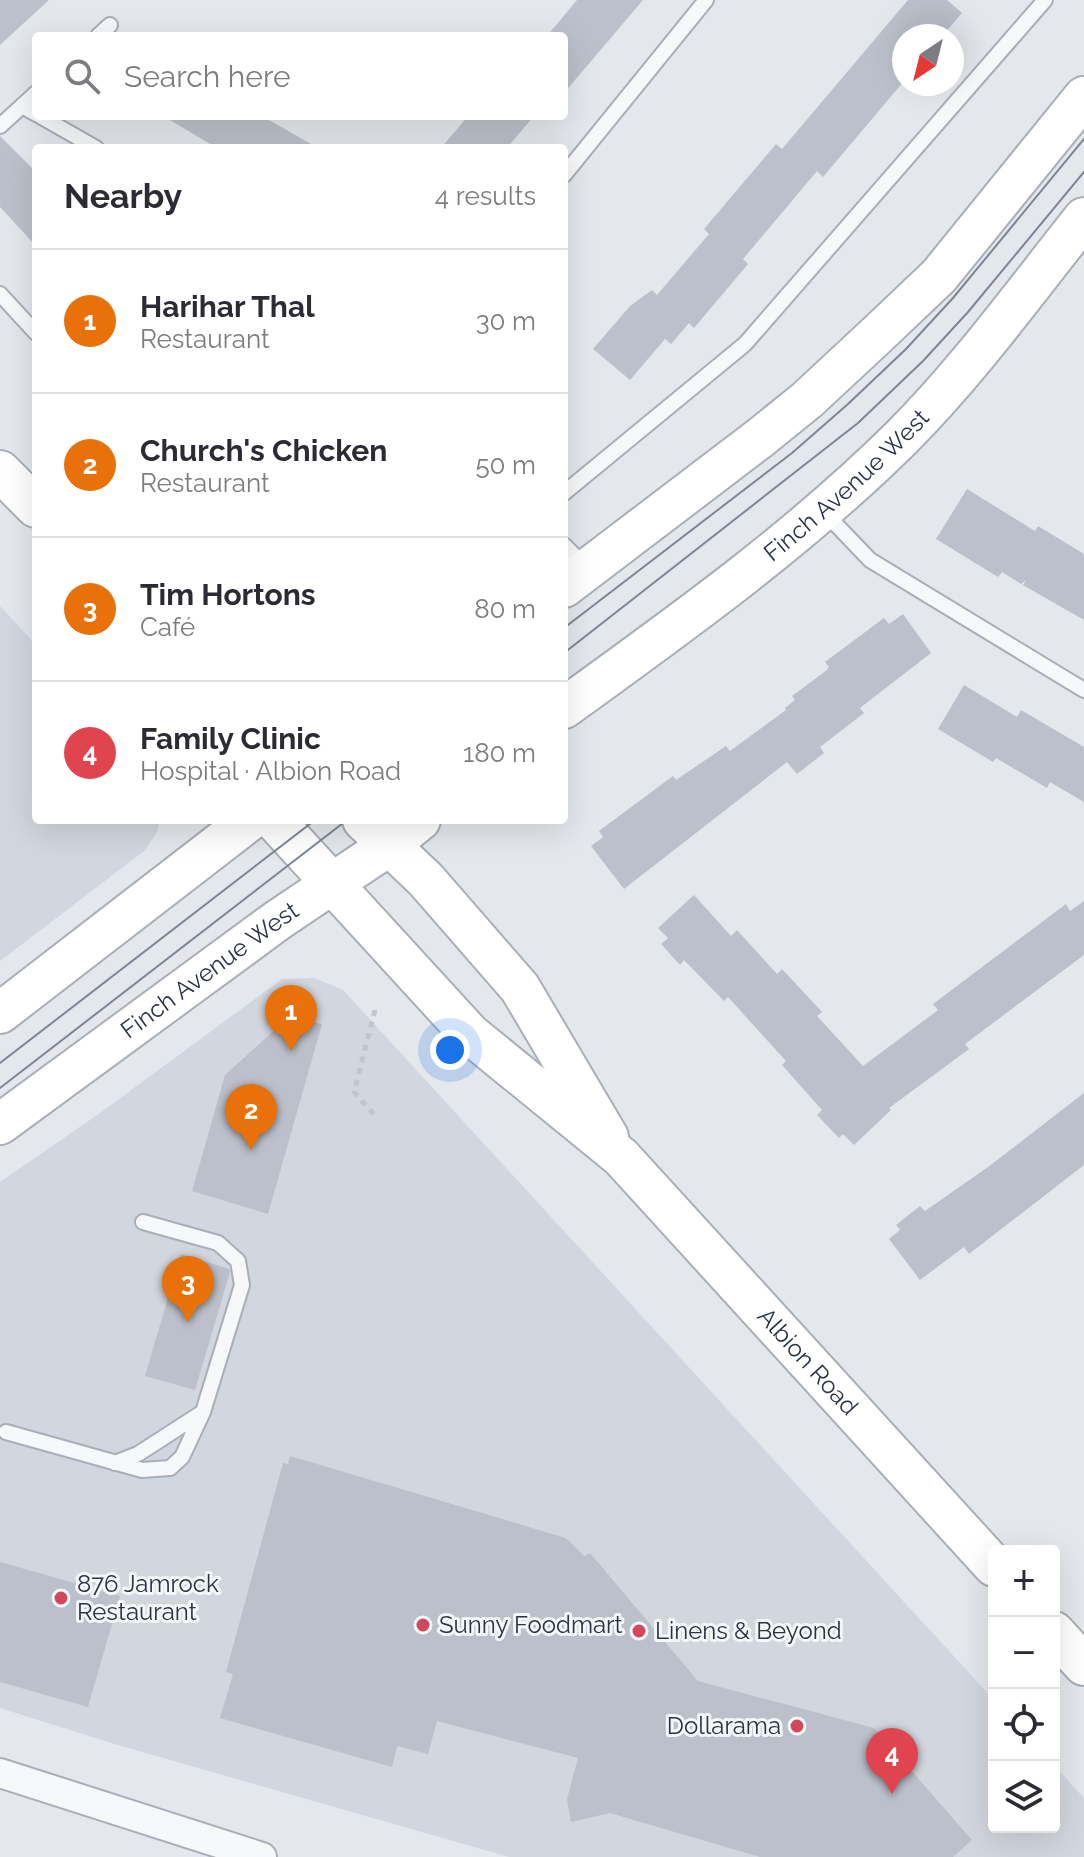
<!DOCTYPE html>
<meta charset="utf-8">
<style>
:root{--surface:#fff;--page:#f2f2f3;--text:#2b2b33;--muted:#7c7c81;--line:#e1e1e2;--accent:#0b8043}
body{margin:0;font-family:Raleway,sans-serif;background:var(--page);color:var(--text)}
.controls{position:absolute;right:24px;bottom:24px;display:grid;overflow:hidden;border-radius:8px;box-shadow:0 8px 32px #0002}
.controls button{width:72px;height:72px;display:grid;place-items:center;padding:0;border:0;border-bottom:2px solid var(--line);background:var(--surface);color:var(--text);font:40px sans-serif}
.compass{position:absolute;left:892px;top:24px;width:72px;height:72px;border-radius:50%;background:var(--surface);box-shadow:0 8px 32px #0002;rotate:215deg}
.you{position:absolute;left:450px;top:1050px;width:28px;height:28px;margin:-20px;border:6px solid #fff;border-radius:50%;background:#1a73e8;box-shadow:0 0 0 12px #1a73e833}
.badge{display:grid;place-items:center;width:52px;height:52px;border-radius:50%;background:var(--accent);color:#fff;font-size:26px;font-weight:700}
.pin{position:absolute;translate:-50% -66px;filter:drop-shadow(0 2px 4px #0008)}
.pin::after{content:'';position:absolute;top:42px;width:28px;height:24px;background:inherit;clip-path:polygon(0 0,100% 0,50% 100%)}
.list{margin:0;padding:0;list-style:none}
h2{display:flex;justify-content:space-between;align-items:center;height:104px;margin:0;padding:0 32px;font-size:34px}
h2 small{font-size:26px;font-weight:400;color:var(--muted)}
.list li{display:grid;grid-template-columns:52px 1fr auto;gap:24px;align-items:center;box-sizing:border-box;height:144px;padding:0 32px;border-top:2px solid var(--line)}
.list b{display:block;font-size:30px;white-space:nowrap}
.list p{margin:0;font-size:26px;white-space:nowrap;color:var(--muted)}
.list em{font-size:26px;font-style:normal;color:var(--muted)}
.icon{flex:none;width:44px;height:44px;fill:none;stroke:currentColor;stroke-width:2;stroke-linecap:round;stroke-linejoin:round}
.map{position:relative;flex:none;width:1084px;height:1857px;overflow:hidden}
.search{position:absolute;background:var(--surface);box-shadow:0 8px 32px #0002;left:32px;top:32px;width:536px;height:88px;display:flex;align-items:center;gap:20px;box-sizing:border-box;padding:0 28px;border-radius:8px;color:var(--muted);font-size:30px}
.panel{position:absolute;background:var(--surface);box-shadow:0 8px 32px #0002;left:32px;top:144px;width:536px;height:680px;border-radius:8px}
.map>svg:first-child{display:block}
</style>
<div class="map">
<svg width="1084" height="1857" viewBox="0 0 1084 1857">
<rect width="100%" height="100%" fill="#e4e7ec"/>
<g fill="#d2d6de">
<path d="M 0,606 L 36,645 L 36,820 L 160,820 L 157,832 L 144,851 L 0,961 Z"/>
<path d="M 314,978 L 343,990 L 994,1700 L 994,1827 L 1054,1827 L 1054,1765 L 1084,1798 L 1084,1857 L 509,1857 L 118,1745 L 0,1708 L 0,1182 L 100,1113 L 282,979 Z"/>
</g>
<g fill="#bbc0ca">
<path d="M 0,0 L 49,0 L 0,45 Z"/>
<path d="M 577,0 L 643,0 L 564,93 L 564,36 L 547,36 Z"/>
<path d="M 908,0 L 947,0 L 962,13 L 942,36 L 904,36 L 904,81 L 823,177 L 817,171 L 743,259 L 748,264 L 694,328 L 689,323 L 671,344 L 665,339 L 630,380 L 593,349 L 630,306 L 652,290 L 657,295 L 709,234 L 704,229 L 776,144 L 782,149 Z"/>
<path d="M 163,116 L 262,116 L 318,148 L 217,148 Z"/>
<path d="M 468,116 L 534,116 L 507,148 L 441,148 Z"/>
<path d="M 0,136 L 36,172 L 36,246 L 0,207 Z"/>
<path d="M 967,489 L 1035,531 L 1038,526 L 1084,554 L 1084,620 L 1023,585 L 1026,580 L 1021,584 L 1002,572 L 998,577 L 936,539 Z"/>
<path d="M 903,614 L 931,653 L 860,708 L 864,713 L 820,747 L 824,753 L 797,774 L 787,762 L 624,889 L 591,846 L 603,837 L 599,831 L 673,776 L 676,780 L 726,746 L 730,751 L 786,710 L 785,708 L 795,700 L 792,696 L 827,670 L 829,667 L 825,662 L 884,618 L 889,624 Z"/>
<path d="M 964,685 L 1017,717 L 1021,710 L 1084,747 L 1084,802 L 1050,782 L 1047,788 L 996,758 L 993,762 L 938,729 Z"/>
<path d="M 694,895 L 731,936 L 737,930 L 777,974 L 782,969 L 822,1012 L 817,1016 L 863,1066 L 938,1010 L 933,1004 L 1066,904 L 1070,911 L 1084,901 L 1084,955 L 965,1044 L 969,1049 L 889,1108 L 891,1110 L 854,1145 L 843,1134 L 839,1138 L 817,1115 L 822,1110 L 782,1065 L 786,1061 L 728,997 L 724,1001 L 684,960 L 680,965 L 661,944 L 668,938 L 658,928 Z"/>
<path d="M 289,1017 L 322,1024 L 268,1214 L 192,1191 L 225,1075 Z"/>
<path d="M 1084,1093 L 1084,1165 L 969,1254 L 964,1247 L 920,1280 L 889,1239 L 900,1230 L 896,1225 L 920,1206 L 925,1211 L 988,1167 Z"/>
<path d="M 181,1254 L 229,1269 L 230,1272 L 195,1390 L 145,1376 Z"/>
<path d="M 290,1456 L 566,1538 L 584,1556 L 590,1553 L 698,1681 L 874,1728 L 972,1840 L 953,1857 L 760,1857 L 610,1813 L 571,1822 L 567,1799 L 578,1758 L 437,1721 L 428,1754 L 397,1746 L 392,1767 L 220,1718 L 233,1674 L 226,1672 L 283,1463 L 288,1464 Z"/>
<path d="M 0,1562 L 120,1596 L 88,1707 L 0,1682 Z"/>
</g>
<g fill="none" stroke-linecap="round" stroke-linejoin="round">
<defs>
<g id="lane">
<path d="M 98,36 L 110,25"/>
<path d="M 22,106 L 36,93"/>
<path d="M 40,116 L 96,148"/>
<path d="M 0,126 L 22,106 L 36,114"/>
<path d="M 564,175 L 706,0"/>
<path d="M 0,294 L 36,333"/>
<path d="M 564,493 L 745,344 L 1045,0"/>
<path d="M 825,513 L 870,560 L 1084,690"/>
<path d="M 564,545 L 586,567"/>
<path d="M 6,1432 L 142,1470 L 170,1468 L 182,1457 L 203,1412 L 242,1285 L 238,1261 L 218,1243 L 143,1222"/>
<path d="M 115,1463 L 138,1454 L 200,1414"/>
</g>
<path id="street" d="M 0,1773 L 262,1857"/>
<g id="secondary">
<path d="M 0,471 L 36,507"/>
<path d="M 564,587 L 760,438 L 807,400 L 879,333 L 939,276 L 1084,97"/>
<path id="s1" d="M 564,708 C 680,624 798,540 901,438 C 968,371 1025,292 1084,218"/>
<path id="s2" d="M 274,820 L 470,1034 L 621,1157 L 994,1566"/>
<path d="M 363,820 L 426,880 L 520,988 L 608,1137"/>
<path d="M 0,1013 L 250,820"/>
<path id="s3" d="M 0,1124 L 278,920 L 388,846 L 420,820"/>
<path d="M 1054,1632 L 1084,1665"/>
</g>
</defs>
<use href="#lane" stroke="#a9aeb7" stroke-width="18"/>
<use href="#street" stroke="#a9aeb7" stroke-width="32"/>
<use href="#secondary" stroke="#a9aeb7" stroke-width="44"/>
<path stroke="#c2c5cb" stroke-width="5" stroke-dasharray="6 6" stroke-linecap="butt" d="M 375,1010 L 354,1092 L 377,1118"/>
<use href="#lane" stroke="#f7f8fa" stroke-width="14"/>
<use href="#street" stroke="#f7f8fa" stroke-width="28"/>
<use href="#secondary" stroke="#fff" stroke-width="40"/>
<g stroke="#7d8696" stroke-width="2">
<path d="M 564,628 L 792,453 L 848,404 L 906,349 L 953,298 L 1084,139"/>
<path d="M 564,653 L 858,423 L 923,361 L 968,312 L 1084,172"/>
<path d="M 0,1063 L 315,820"/>
<path d="M 0,1088 L 347,820"/>
</g>
</g>
<g fill="#d1495b" stroke="#f4f6f9" stroke-width="3">
<circle cx="61" cy="1598" r="8"/>
<circle cx="423" cy="1625" r="8"/>
<circle cx="639" cy="1631" r="8"/>
<circle cx="797" cy="1726" r="8"/>
</g>
<g text-anchor="middle" stroke-width="6" stroke-linejoin="round" paint-order="stroke">
<g font-size="24" fill="#2b3445" stroke="#f4f6f9">
<text dy="8" stroke="none"><textPath href="#s1" startOffset="360">Finch Avenue West</textPath></text>
<text dy="8" stroke="none"><textPath href="#s3" startOffset="260">Finch Avenue West</textPath></text>
<text dy="8" stroke="none"><textPath href="#s2" startOffset="762">Albion Road</textPath></text>
</g>
<g font-size="24" fill="#2b3445" stroke="#f4f6f9" text-anchor="start">
<text x="77" y="1592">876 Jamrock<tspan x="77" dy="28">Restaurant</tspan></text>
<text x="439" y="1633">Sunny Foodmart</text>
<text x="655" y="1639">Linens &amp; Beyond</text>
<text x="781" y="1734" text-anchor="end">Dollarama</text>
</g>
</g>
</svg>
<div class="controls">
<button>+</button>
<button>−</button>
<button><svg class="icon" aria-label="locate" viewBox="0 0 24 24"><circle cx="12" cy="12" r="6"/><path d="M12 2v4M12 18v4M2 12h4M18 12h4"/></svg></button>
<button><svg class="icon" aria-label="layers" viewBox="0 0 24 24"><path d="M12 4l9 5-9 5-9-5zM3 14l9 5 9-5"/></svg></button>
</div>
<svg class="compass" viewBox="-18 -18 36 36"><path d="M0-13l5 13h-10z" fill="#e53935"/><path d="M0 13l5-13h-10z" fill="#7c7c81"/></svg>
<div class="you"></div>
<div class="pin badge" style="left:291px;top:1051px;background:#e8710a">1</div>
<div class="pin badge" style="left:251px;top:1150px;background:#e8710a">2</div>
<div class="pin badge" style="left:188px;top:1322px;background:#e8710a">3</div>
<div class="pin badge" style="left:892px;top:1794px;background:#e0444e">4</div>
<div class="search"><svg class="icon" aria-label="search" viewBox="0 0 24 24"><circle cx="10" cy="10" r="6"/><path d="M15 15l6 6"/></svg>Search here</div>
<section class="panel">
<h2>Nearby<small>4 results</small></h2>
<ul class="list">
<li><span class="badge" style="background:#e8710a">1</span><div><b>Harihar Thal</b><p>Restaurant</p></div><em>30 m</em></li>
<li><span class="badge" style="background:#e8710a">2</span><div><b>Church's Chicken</b><p>Restaurant</p></div><em>50 m</em></li>
<li><span class="badge" style="background:#e8710a">3</span><div><b>Tim Hortons</b><p>Café</p></div><em>80 m</em></li>
<li><span class="badge" style="background:#e0444e">4</span><div><b>Family Clinic</b><p>Hospital · Albion Road</p></div><em>180 m</em></li>
</ul>
</section>
</div>
